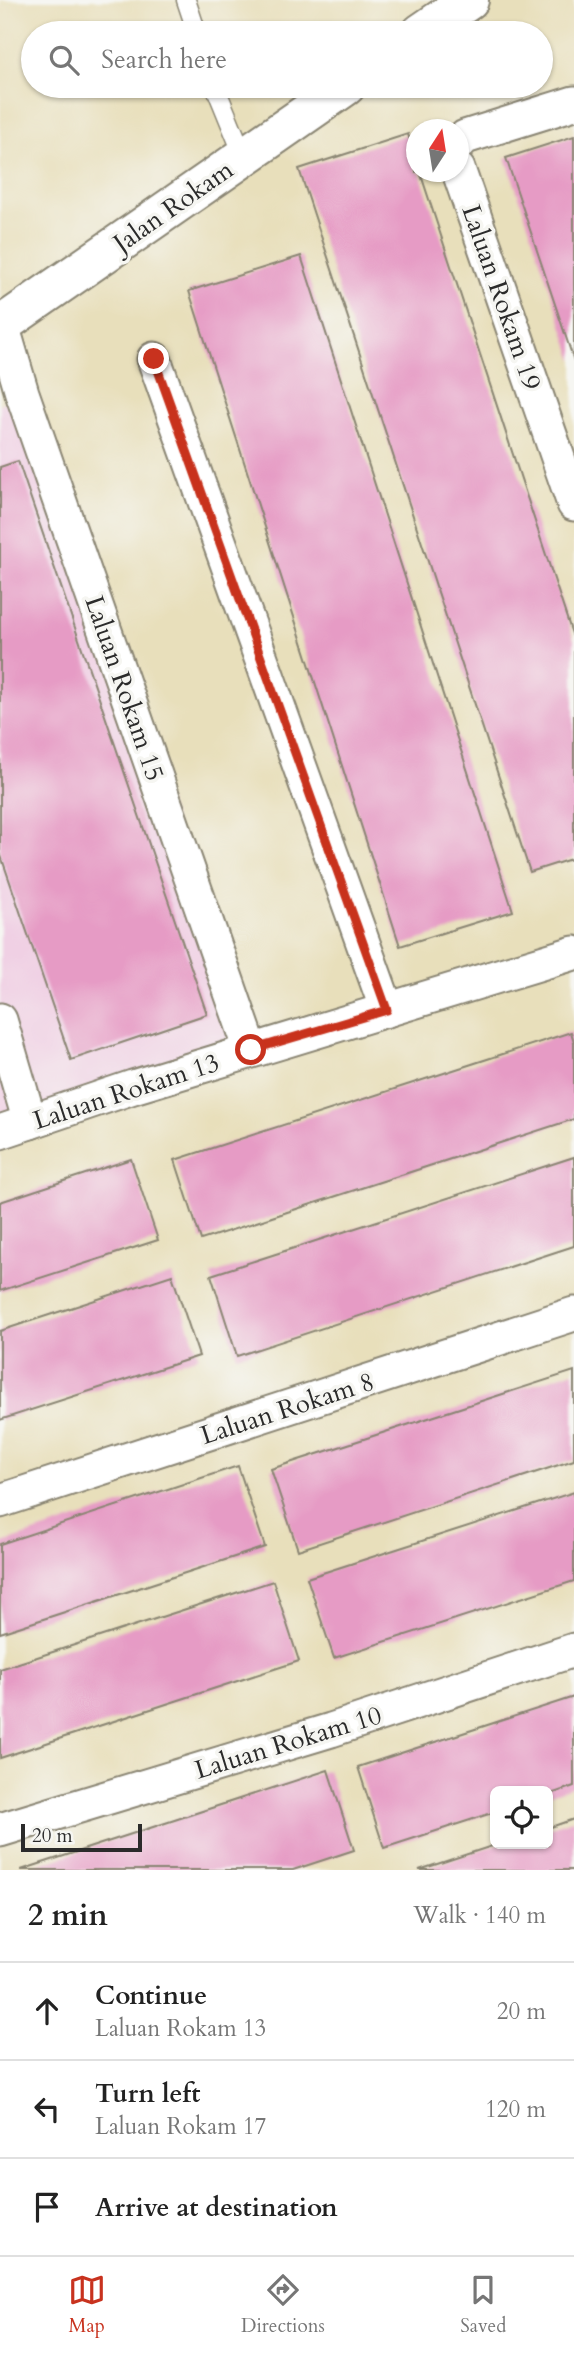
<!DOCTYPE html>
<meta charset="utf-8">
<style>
:root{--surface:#fff;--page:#f6f6f6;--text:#222;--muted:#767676;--line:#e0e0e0;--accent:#c8321e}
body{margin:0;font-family:Cardo,serif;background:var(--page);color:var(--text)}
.controls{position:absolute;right:21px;bottom:21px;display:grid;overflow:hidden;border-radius:10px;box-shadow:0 2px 5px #0004}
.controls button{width:63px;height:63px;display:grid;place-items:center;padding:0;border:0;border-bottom:2px solid var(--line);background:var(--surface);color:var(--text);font:35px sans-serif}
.compass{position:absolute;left:406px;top:119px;width:63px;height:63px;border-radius:50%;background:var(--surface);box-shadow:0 2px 5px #0004;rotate:12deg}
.scale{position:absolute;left:21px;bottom:18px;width:121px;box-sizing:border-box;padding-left:7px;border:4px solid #2b2b2b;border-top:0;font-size:19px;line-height:24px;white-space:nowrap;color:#2b2b2b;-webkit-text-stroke:5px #f6f6f2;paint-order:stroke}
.stop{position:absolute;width:21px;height:21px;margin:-16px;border:5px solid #c8321e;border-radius:50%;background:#fff}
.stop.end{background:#c8321e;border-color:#fff;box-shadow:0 2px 7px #0008}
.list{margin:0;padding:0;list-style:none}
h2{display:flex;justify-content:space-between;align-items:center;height:91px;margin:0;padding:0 28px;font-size:30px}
h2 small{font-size:23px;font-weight:400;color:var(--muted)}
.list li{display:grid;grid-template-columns:46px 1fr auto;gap:21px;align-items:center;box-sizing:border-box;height:98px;padding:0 28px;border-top:2px solid var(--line)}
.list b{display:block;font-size:26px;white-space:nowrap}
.list p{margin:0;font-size:23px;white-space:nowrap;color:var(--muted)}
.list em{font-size:23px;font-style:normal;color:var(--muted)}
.icon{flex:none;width:38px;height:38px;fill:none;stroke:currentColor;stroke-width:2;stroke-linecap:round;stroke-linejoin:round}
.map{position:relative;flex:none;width:574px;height:1870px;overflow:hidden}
.search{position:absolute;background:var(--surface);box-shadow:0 2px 5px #0004;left:21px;right:21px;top:21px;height:77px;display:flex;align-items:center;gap:18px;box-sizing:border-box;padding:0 24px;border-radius:38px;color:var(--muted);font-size:26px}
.sheet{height:385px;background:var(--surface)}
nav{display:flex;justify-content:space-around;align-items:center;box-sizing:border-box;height:98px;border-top:2px solid var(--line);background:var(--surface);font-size:19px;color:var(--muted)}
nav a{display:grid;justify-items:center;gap:4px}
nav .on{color:var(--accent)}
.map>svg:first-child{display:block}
</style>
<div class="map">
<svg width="574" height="1870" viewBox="0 0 574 1870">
<rect width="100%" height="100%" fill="#f6f6f2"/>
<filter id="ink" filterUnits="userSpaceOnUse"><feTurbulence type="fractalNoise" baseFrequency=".0143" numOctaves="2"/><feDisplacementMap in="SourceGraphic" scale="14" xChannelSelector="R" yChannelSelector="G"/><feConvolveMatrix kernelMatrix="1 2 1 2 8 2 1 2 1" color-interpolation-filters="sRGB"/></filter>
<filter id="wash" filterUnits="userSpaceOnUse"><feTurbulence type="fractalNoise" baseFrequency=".00686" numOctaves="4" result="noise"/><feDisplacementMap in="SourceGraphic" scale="28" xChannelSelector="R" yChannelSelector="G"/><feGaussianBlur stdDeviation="1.57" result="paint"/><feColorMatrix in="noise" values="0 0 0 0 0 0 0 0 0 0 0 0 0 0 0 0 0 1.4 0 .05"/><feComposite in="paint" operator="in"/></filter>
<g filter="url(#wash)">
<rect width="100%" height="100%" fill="#e8dfbb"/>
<path fill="#f0d0e4" d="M 22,391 L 256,1050 L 0,1136 L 0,404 Z"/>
<g id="blocks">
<g fill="#e69bc5">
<path d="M 408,134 L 416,160 L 416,172 L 420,172 L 574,640 L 574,858 L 530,872 L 299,169 Z"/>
<path d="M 574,136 L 574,361 L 506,158 Z"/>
<path d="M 301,256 L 513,911 L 400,946 L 189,291 Z"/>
<path d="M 18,461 L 207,1014 L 71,1060 L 0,853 L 0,467 Z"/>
<path d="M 571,1032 L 574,1042 L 574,1119 L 201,1240 L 175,1160 Z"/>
<path d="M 574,1157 L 574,1246 L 237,1356 L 211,1275 Z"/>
<path d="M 131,1159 L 158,1240 L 0,1291 L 0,1202 Z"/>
<path d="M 172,1275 L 199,1356 L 0,1420 L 0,1331 Z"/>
<path d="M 574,1371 L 574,1460 L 298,1550 L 271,1469 Z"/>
<path d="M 238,1466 L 265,1547 L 0,1633 L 0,1544 Z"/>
<path d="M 574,1492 L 574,1581 L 334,1658 L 307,1578 Z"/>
<path d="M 273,1581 L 299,1661 L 0,1758 L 0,1669 Z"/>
<path d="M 574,1697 L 574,1786 L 548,1795 L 548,1791 L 495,1791 L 495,1812 L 384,1848 L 358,1767 Z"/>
<path d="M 328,1770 L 354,1850 L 293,1870 L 21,1870 Z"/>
<path d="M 574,1819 L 574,1870 L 419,1870 L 498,1844 L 548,1844 L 548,1828 Z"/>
</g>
</g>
</g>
<g filter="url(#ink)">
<use href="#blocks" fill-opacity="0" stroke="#8a8573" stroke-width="2"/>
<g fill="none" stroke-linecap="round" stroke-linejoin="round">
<defs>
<g id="lane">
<path d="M 186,0 L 197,33"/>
<path d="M 215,86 L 244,157"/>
</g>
<g id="street">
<path d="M 458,144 L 465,137 L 574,103"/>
<path d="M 458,169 L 574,504"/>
<path d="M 2,325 L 22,393 L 251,1050"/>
<path d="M 154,359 L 387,1010"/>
<path d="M 0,1020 L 30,1122"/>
<path d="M 0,1132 L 133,1087 L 574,953"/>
<path d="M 0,1501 L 574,1314"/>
<path d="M 0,1830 L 331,1730 L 574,1650"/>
</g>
<g id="secondary">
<path d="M 421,33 L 469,0"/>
<path d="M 0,326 L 346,86"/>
</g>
</defs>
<use href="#lane" stroke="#8a8573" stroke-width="21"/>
<use href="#street" stroke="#8a8573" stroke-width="37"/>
<use href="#secondary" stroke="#8a8573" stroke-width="42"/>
<use href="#lane" stroke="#fff" stroke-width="18"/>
<use href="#street" stroke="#fff" stroke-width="33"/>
<use href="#secondary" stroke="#fff" stroke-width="38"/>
</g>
</g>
<g fill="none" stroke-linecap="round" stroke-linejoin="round" filter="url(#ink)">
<path stroke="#c8321e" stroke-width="9" d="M 154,359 L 387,1010 L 251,1050"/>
</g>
<g text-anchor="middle" stroke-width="7" stroke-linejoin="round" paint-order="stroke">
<g font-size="26" fill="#2b2b2b" stroke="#f6f6f2">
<text transform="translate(173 206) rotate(-35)" y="9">Jalan Rokam</text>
<text transform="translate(502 297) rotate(71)" y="9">Laluan Rokam 19</text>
<text transform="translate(125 688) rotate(71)" y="9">Laluan Rokam 15</text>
<text transform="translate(126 1091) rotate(-18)" y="9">Laluan Rokam 13</text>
<text transform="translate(287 1408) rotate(-18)" y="9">Laluan Rokam 8</text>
<text transform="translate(288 1742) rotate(-17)" y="9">Laluan Rokam 10</text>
</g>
</g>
</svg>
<div class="controls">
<button><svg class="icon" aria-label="locate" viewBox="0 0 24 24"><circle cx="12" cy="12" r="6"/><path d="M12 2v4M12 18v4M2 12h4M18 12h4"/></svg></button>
</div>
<svg class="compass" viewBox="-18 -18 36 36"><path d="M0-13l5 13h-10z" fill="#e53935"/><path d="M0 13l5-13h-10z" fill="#767676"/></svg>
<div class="scale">20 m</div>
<div class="stop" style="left:251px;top:1050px"></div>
<div class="stop end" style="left:154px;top:359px"></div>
<div class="search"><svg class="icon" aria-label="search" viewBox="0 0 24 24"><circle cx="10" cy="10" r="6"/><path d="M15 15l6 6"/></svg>Search here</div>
</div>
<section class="sheet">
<h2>2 min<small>Walk · 140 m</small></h2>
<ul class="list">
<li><svg class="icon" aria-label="ahead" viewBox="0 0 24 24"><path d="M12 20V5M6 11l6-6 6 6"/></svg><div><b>Continue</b><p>Laluan Rokam 13</p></div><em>20 m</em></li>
<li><svg class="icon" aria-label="left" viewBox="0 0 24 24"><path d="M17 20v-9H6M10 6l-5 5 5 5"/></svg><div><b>Turn left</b><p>Laluan Rokam 17</p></div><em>120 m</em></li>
<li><svg class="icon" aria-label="arrive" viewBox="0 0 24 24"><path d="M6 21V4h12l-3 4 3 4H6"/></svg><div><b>Arrive at destination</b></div></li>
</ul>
</section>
<nav>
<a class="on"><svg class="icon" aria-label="map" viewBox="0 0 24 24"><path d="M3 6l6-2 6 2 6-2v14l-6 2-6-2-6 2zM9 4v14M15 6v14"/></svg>Map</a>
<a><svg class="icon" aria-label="directions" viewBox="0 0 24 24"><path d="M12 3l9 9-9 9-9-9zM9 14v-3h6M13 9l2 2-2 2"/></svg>Directions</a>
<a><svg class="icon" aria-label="saved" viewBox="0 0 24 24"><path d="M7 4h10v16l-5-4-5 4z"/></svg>Saved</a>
</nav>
